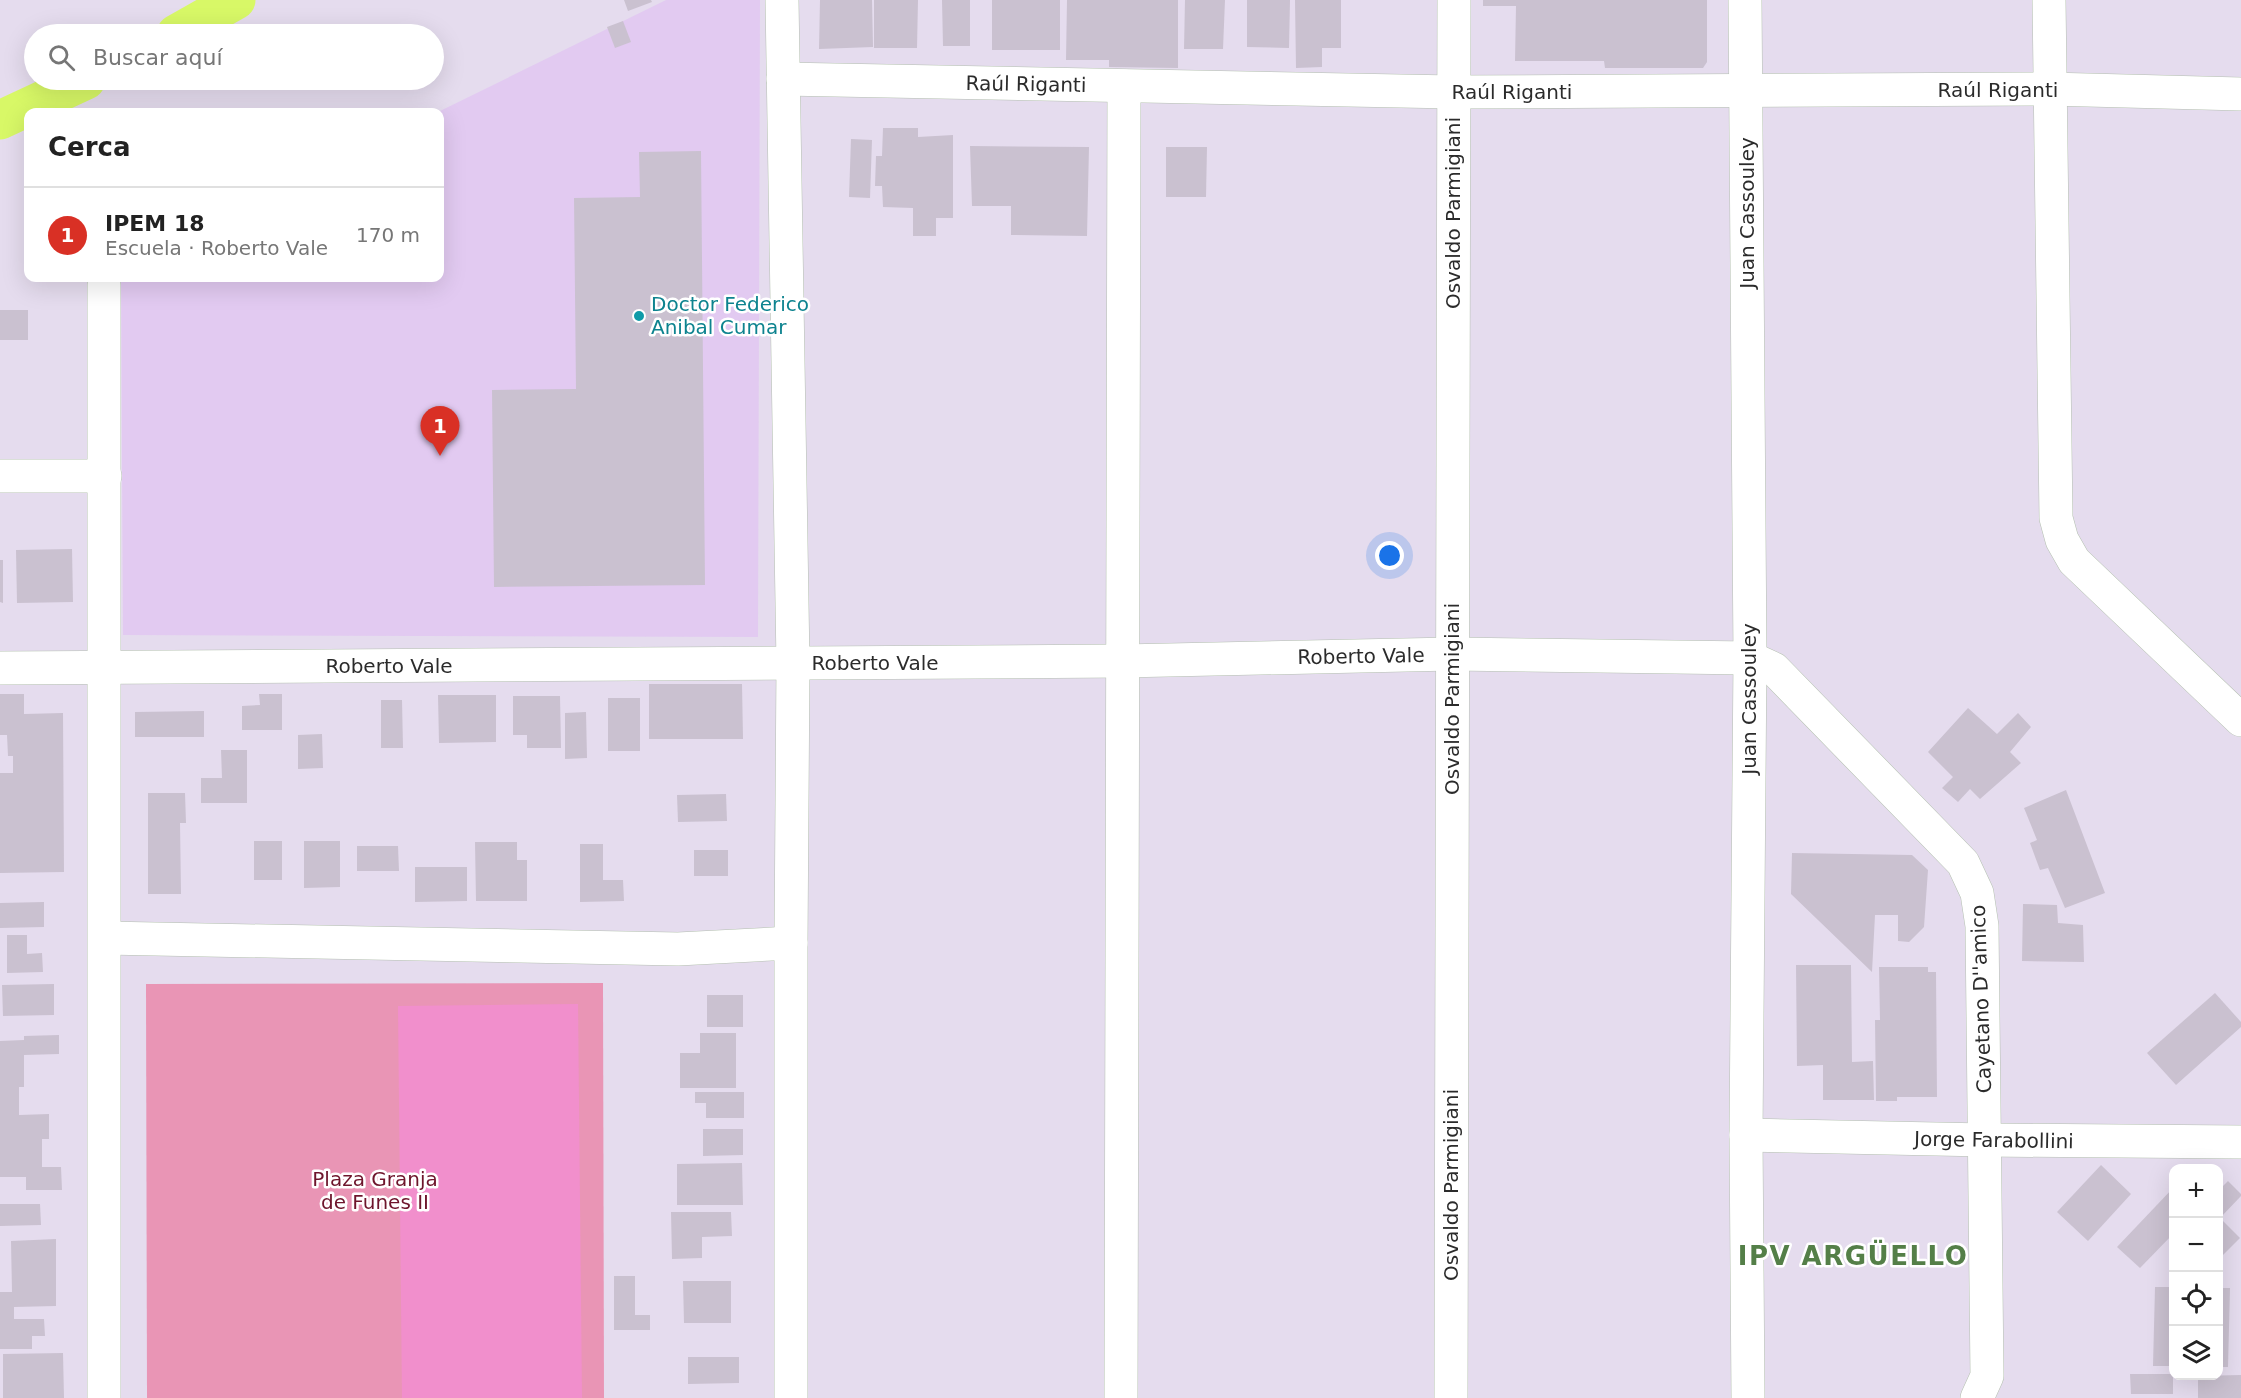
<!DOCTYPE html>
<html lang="es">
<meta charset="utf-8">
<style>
:root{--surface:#fff;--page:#f2f2f2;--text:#222;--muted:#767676;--line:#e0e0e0;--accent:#d93025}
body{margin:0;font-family:"DejaVu Sans",sans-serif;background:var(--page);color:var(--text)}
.controls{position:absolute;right:18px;bottom:18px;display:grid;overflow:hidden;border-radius:12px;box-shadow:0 6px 24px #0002}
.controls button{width:54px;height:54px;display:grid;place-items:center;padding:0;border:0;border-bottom:2px solid var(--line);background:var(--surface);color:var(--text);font:30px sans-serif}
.you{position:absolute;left:1390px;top:556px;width:21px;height:21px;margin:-15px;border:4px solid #fff;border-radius:50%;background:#1a73e8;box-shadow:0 0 0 9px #1a73e833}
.badge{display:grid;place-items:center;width:39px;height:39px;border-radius:50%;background:var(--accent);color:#fff;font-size:20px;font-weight:700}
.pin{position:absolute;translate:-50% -50px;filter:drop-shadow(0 2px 3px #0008)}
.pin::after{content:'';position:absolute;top:32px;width:21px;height:18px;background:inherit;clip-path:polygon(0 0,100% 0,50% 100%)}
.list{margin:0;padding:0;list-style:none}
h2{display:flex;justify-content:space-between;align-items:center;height:78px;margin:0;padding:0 24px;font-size:26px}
h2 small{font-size:20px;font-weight:400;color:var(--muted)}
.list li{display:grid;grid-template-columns:39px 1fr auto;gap:18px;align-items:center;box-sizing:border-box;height:96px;padding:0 24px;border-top:2px solid var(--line)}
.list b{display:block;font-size:22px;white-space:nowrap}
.list p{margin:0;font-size:20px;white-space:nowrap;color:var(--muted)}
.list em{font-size:20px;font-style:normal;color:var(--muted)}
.icon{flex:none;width:33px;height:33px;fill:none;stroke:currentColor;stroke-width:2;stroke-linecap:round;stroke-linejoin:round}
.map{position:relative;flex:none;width:2241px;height:1398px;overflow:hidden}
.search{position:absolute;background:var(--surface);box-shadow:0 6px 24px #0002;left:24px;top:24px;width:420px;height:66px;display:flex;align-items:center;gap:15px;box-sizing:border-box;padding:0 21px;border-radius:33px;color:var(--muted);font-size:22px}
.panel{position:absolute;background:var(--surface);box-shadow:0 6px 24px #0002;left:24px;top:108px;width:420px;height:174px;border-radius:12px}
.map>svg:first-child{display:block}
</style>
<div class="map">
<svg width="2241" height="1398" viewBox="0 0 2241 1398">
<rect width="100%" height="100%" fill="#e5dcee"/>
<path fill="#e2caf1" d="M 666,0 L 760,0 L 758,637 L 123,635 L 121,278 L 440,278 L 438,112 Z"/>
<path fill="#e995b5" d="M 603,983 L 604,1398 L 147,1398 L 146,984 Z"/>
<path fill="#f18fcc" d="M 578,1004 L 582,1398 L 402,1398 L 398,1006 Z"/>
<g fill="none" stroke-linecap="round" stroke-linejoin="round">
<g stroke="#d8f867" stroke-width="39">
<path d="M 176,34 L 236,0"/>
<path d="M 0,120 L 86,80"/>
</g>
</g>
<g fill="#cac1d0">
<path d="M 624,0 L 651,0 L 652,2 L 628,11 Z"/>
<path d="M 820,0 L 872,0 L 873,47 L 819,49 Z"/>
<path d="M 874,0 L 918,0 L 917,48 L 874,48 Z"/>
<path d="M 942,0 L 970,0 L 970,46 L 943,46 Z"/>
<rect x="992" y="0" width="68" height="50"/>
<path d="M 1067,0 L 1178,0 L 1178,68 L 1109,67 L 1109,60 L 1066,60 Z"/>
<path d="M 1185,0 L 1225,0 L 1223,49 L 1184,49 Z"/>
<path d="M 1247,0 L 1290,0 L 1289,48 L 1247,47 Z"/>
<path d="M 1295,0 L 1341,0 L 1341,48 L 1322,48 L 1322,67 L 1296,68 Z"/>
<path d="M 1483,0 L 1707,0 L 1707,62 L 1703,68 L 1605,68 L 1604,61 L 1515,61 L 1516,6 L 1483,6 Z"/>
<path d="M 623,21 L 631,42 L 615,48 L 607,27 Z"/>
<path d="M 883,128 L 918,128 L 918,137 L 953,135 L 953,218 L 936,218 L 936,236 L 913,236 L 913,208 L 883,207 L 882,186 L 875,186 L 876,156 L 882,156 Z"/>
<path d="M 851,139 L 872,140 L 870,198 L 849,197 Z"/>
<path d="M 970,146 L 1089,147 L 1087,236 L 1011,235 L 1011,206 L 972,206 Z"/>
<path d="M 1166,147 L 1207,147 L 1206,197 L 1166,197 Z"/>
<path d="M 701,151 L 705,585 L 494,587 L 492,390 L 576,389 L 574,198 L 640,197 L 639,152 Z"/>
<rect x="0" y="310" width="28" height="30"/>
<path d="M 72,549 L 73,602 L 17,603 L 16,550 Z"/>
<path d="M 0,560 L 3,560 L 3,603 L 0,602 Z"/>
<path d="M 649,684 L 742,684 L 743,739 L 649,739 Z"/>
<path d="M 0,694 L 24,694 L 24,714 L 63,713 L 64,872 L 0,873 L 0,773 L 13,773 L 13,756 L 8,756 L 7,735 L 0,735 Z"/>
<path d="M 259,694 L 282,694 L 282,730 L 242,730 L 242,706 L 260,705 Z"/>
<path d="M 438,695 L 496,695 L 496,742 L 439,743 Z"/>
<path d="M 513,696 L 560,696 L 561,748 L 527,748 L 527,735 L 513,735 Z"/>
<rect x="608" y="698" width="32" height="53"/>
<path d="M 381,700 L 402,700 L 403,748 L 381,748 Z"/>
<path d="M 1968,708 L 1997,734 L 2018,713 L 2031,727 L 2010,752 L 2021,763 L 1980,799 L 1970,789 L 1958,802 L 1942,788 L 1953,777 L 1928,752 Z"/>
<path d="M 204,711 L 204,737 L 135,737 L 135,712 Z"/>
<path d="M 586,712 L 587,758 L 565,759 L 565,713 Z"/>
<path d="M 322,734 L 323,768 L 298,769 L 298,735 Z"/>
<path d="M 221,750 L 247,750 L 247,803 L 201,803 L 201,778 L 222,778 Z"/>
<path d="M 2066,790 L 2105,893 L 2065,908 L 2048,868 L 2040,870 L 2030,843 L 2037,840 L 2024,808 Z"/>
<path d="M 148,793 L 185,793 L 186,823 L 180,823 L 181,894 L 148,894 Z"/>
<path d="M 726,794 L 727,821 L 678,822 L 677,795 Z"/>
<rect x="254" y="841" width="28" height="39"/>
<path d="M 304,841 L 340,841 L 340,887 L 304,888 Z"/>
<path d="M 475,842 L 517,842 L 517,860 L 527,860 L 527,901 L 476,901 Z"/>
<path d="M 580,844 L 603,844 L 603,880 L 623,880 L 624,901 L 580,902 Z"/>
<path d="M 357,846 L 398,846 L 399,871 L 357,871 Z"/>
<rect x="694" y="850" width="34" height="26"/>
<path d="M 1792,853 L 1912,855 L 1928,870 L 1924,927 L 1909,942 L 1898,941 L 1898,915 L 1875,915 L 1872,972 L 1791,894 Z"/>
<path d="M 415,867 L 467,867 L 467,901 L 415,902 Z"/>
<path d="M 44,902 L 44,927 L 0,928 L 0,903 Z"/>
<path d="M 2023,904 L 2057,905 L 2058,923 L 2083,925 L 2084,962 L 2022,961 Z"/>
<path d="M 7,935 L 27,935 L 27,954 L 42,953 L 43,972 L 7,973 Z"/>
<path d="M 1796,965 L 1851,965 L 1852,1062 L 1873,1061 L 1874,1100 L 1823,1100 L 1823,1065 L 1797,1066 Z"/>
<path d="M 1879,967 L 1928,967 L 1928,972 L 1936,972 L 1937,1097 L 1897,1097 L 1897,1101 L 1876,1101 L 1875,1020 L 1880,1020 Z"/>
<path d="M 54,984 L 54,1015 L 3,1016 L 2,985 Z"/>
<path d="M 2215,993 L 2241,1022 L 2241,1027 L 2176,1085 L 2147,1053 Z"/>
<rect x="707" y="995" width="36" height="32"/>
<path d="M 700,1033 L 736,1033 L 736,1088 L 680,1088 L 680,1053 L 700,1053 Z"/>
<path d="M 59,1035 L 59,1054 L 24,1055 L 24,1087 L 19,1087 L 19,1115 L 49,1114 L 49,1139 L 42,1139 L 42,1167 L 61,1167 L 62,1190 L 26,1190 L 26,1177 L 0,1177 L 0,1041 L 24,1040 L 24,1036 Z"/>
<path d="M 695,1092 L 744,1092 L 744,1118 L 706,1118 L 706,1103 L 695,1103 Z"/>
<path d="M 703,1129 L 743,1129 L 743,1155 L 703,1156 Z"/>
<path d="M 742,1163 L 743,1205 L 677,1205 L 677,1164 Z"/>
<path d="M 2101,1165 L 2131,1194 L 2088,1241 L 2057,1212 Z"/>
<path d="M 2228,1181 L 2241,1194 L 2241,1196 L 2220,1218 L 2240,1238 L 2218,1260 L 2218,1191 Z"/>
<path d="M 2174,1187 L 2174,1233 L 2140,1268 L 2117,1247 Z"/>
<path d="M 0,1204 L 40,1204 L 41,1225 L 0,1226 Z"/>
<path d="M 671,1212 L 731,1212 L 732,1236 L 702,1237 L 702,1258 L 672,1259 Z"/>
<path d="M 56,1239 L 56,1306 L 14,1307 L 14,1319 L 44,1319 L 45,1336 L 32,1336 L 32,1349 L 0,1349 L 0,1292 L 12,1292 L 11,1241 Z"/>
<path d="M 614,1276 L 635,1276 L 635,1315 L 650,1315 L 650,1330 L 614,1330 Z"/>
<path d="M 683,1281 L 731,1281 L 731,1323 L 684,1323 Z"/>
<path d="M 2155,1287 L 2174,1287 L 2174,1366 L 2153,1366 Z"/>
<path d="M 2218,1288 L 2230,1288 L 2228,1367 L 2218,1367 Z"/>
<path d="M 63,1353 L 64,1398 L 3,1398 L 3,1354 Z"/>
<path d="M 688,1357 L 739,1357 L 739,1383 L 688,1384 Z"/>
<path d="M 2130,1374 L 2173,1374 L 2173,1394 L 2131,1394 Z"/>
<path d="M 2241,1375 L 2241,1398 L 2198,1398 L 2198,1376 Z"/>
</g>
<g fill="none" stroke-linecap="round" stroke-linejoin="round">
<defs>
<g id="minor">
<path d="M 782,0 L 793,663 L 791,943 L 791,1398"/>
<path d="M 1745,0 L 1750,658 L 1746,1135 L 1748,1398"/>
<path d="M 2049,0 L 2056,518 L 2062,540 L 2074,561 L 2241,720"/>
<path d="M 783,79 L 1453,92 L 2049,89 L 2241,94"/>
<path d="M 104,285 L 104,1398"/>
<path d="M 0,476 L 105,476"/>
<path d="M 0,668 L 1123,661 L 1452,654 L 1750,658 L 1774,669 L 1963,863 L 1977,893 L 1982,926 L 1987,1376 L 1977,1398"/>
<path d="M 105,938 L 678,949 L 791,943"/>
<path d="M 1746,1135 L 1985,1140 L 2241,1142"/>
<path d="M 1121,1398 L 1124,86"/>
<path d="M 1451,1398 L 1454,0"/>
</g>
</defs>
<use href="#minor" stroke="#b4c0b0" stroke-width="34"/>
<use href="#minor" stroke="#fff" stroke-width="33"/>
</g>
<circle fill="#0f9aa8" stroke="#fff" stroke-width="2" cx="639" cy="316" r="6"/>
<g text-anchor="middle" stroke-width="5" stroke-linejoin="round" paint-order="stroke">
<g font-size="20" fill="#2b2b2b" stroke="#fff">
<text transform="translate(1026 84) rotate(1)" y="7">Raúl Riganti</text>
<text x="1998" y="97">Raúl Riganti</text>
<text x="1512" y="99">Raúl Riganti</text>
<text transform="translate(1453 213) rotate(-90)" y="7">Osvaldo Parmigiani</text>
<text transform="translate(1747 213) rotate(-90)" y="7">Juan Cassouley</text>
<text transform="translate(1361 656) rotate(-1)" y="7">Roberto Vale</text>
<text x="875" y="670">Roberto Vale</text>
<text x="389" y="673">Roberto Vale</text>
<text transform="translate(1452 699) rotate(-90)" y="7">Osvaldo Parmigiani</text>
<text transform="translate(1749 699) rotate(-90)" y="7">Juan Cassouley</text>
<text transform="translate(1981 999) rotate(-92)" y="7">Cayetano D''amico</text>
<text transform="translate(1994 1140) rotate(1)" y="7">Jorge Farabollini</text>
<text transform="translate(1451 1185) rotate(-90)" y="7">Osvaldo Parmigiani</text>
</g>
<g font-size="20" fill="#0d838f" stroke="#fff" text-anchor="start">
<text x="651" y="311">Doctor Federico<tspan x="651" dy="23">Anibal Cumar</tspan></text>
</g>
<g font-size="20" fill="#6e152c" stroke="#fff">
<text x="375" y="1186">Plaza Granja<tspan x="375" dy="23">de Funes II</tspan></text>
</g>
<g font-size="26" font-weight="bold" letter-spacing="1.5" fill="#547f48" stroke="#fff">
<text x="1853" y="1265">IPV ARGÜELLO</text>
</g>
</g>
</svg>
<div class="controls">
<button>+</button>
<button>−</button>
<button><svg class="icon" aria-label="locate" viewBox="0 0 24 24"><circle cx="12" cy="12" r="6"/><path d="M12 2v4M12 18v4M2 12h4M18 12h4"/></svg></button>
<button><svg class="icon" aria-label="layers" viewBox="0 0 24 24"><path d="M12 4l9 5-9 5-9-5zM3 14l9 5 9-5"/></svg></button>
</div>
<div class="you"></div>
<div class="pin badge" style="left:440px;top:456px">1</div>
<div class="search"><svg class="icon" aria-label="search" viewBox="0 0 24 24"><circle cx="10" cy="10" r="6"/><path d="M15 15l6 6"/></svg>Buscar aquí</div>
<section class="panel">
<h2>Cerca<small></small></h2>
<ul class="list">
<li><span class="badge">1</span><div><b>IPEM 18</b><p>Escuela · Roberto Vale</p></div><em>170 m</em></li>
</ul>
</section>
</div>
